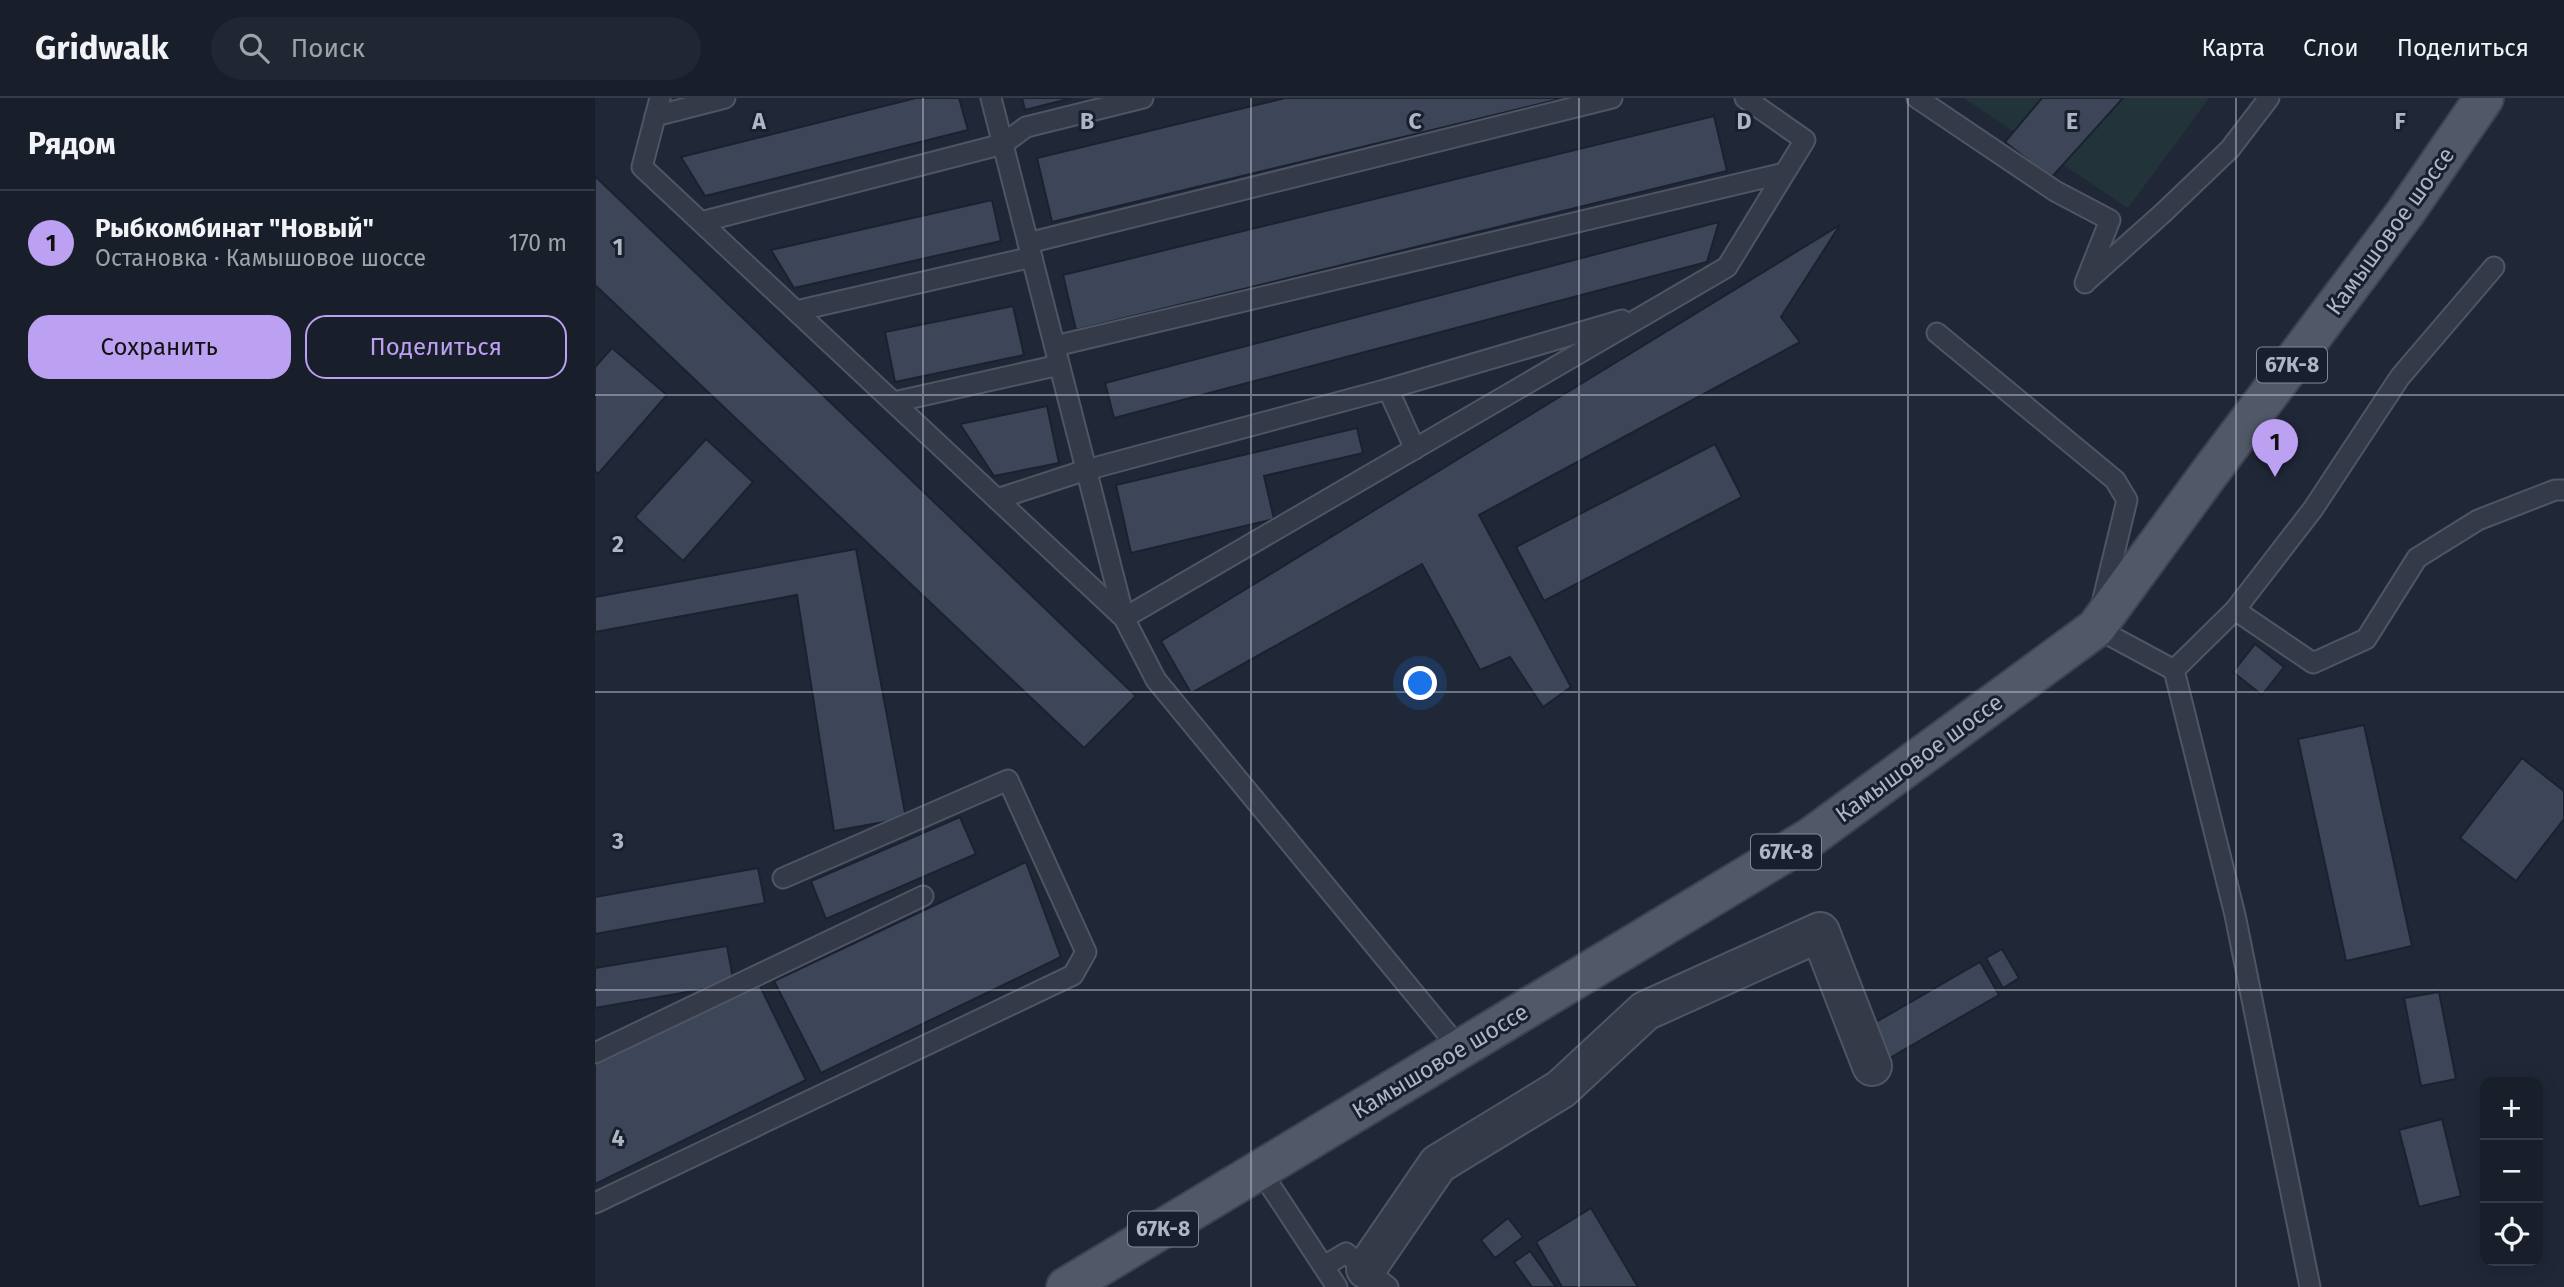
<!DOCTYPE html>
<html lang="ru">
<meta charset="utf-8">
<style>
:root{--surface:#181e2a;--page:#212732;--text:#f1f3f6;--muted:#9fa2a8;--line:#363c47;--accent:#bca0f2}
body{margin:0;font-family:"Fira Sans",sans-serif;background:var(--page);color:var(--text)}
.controls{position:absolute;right:21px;bottom:21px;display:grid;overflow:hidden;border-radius:14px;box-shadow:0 4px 18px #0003}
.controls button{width:63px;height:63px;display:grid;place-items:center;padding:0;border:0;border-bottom:2px solid var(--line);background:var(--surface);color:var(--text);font:35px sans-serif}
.you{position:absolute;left:826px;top:586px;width:24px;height:24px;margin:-18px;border:5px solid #fff;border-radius:50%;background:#1a73e8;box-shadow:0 0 0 10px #1a73e833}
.badge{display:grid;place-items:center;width:46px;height:46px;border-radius:50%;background:var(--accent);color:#111;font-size:23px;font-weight:700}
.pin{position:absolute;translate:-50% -58px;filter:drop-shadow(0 2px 4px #0008)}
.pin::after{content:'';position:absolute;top:37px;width:24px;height:21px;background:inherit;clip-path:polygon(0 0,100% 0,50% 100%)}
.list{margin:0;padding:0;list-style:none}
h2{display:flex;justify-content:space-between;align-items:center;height:91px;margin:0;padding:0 28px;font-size:30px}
h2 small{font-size:23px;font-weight:400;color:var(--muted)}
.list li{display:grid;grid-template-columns:46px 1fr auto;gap:21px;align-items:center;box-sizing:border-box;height:105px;padding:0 28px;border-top:2px solid var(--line)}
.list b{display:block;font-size:26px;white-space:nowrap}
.list p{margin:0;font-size:23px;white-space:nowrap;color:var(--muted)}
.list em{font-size:23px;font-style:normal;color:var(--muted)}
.actions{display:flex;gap:14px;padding:21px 28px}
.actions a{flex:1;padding:16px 0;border:2px solid var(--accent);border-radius:21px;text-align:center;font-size:24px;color:var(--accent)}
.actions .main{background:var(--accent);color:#111}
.icon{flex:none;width:38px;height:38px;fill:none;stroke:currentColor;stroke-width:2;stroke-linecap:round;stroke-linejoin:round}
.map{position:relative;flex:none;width:1969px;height:1189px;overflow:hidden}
header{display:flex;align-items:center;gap:42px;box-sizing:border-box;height:98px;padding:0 35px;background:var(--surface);border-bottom:2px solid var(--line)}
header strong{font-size:33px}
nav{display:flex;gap:38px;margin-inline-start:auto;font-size:24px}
.search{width:490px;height:63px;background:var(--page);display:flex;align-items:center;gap:18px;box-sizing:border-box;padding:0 24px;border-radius:38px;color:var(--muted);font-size:26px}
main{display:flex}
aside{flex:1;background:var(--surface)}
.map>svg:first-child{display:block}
</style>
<header>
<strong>Gridwalk</strong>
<div class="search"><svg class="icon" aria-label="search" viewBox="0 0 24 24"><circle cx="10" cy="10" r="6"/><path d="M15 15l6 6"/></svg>Поиск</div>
<nav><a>Карта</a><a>Слои</a><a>Поделиться</a></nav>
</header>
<main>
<aside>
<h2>Рядом<small></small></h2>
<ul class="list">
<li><span class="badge">1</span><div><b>Рыбкомбинат &quot;Новый&quot;</b><p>Остановка · Камышовое шоссе</p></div><em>170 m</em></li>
</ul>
<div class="actions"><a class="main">Сохранить</a><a>Поделиться</a></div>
</aside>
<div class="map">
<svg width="1969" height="1189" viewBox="0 0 1969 1189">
<rect width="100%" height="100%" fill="#202838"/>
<path fill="#223439" d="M 1369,0 L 1614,0 L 1533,110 Z"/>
<g fill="#3c4658" stroke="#1b212f" stroke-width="2">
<path d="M 321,0 L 364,0 L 373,32 L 110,98 L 86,59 Z"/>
<path d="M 427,0 L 477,0 L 430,12 Z"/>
<path d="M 690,0 L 969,0 L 457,124 L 442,60 Z"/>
<path d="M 1447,0 L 1528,0 L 1456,80 L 1410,44 Z"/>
<path d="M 1119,18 L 1132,73 L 481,232 L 468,177 Z"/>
<path d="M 0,78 L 541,598 L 489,650 L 0,187 Z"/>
<path d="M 397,102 L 406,143 L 199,190 L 176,152 Z"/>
<path d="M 1124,124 L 1112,164 L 519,320 L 510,285 Z"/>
<path d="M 1245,127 L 1186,219 L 1205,244 L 884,417 L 976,589 L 948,609 L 915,559 L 885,572 L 827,466 L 596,595 L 566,543 Z"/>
<path d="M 418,208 L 429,257 L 300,284 L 290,234 Z"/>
<path d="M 17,250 L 72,297 L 3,376 L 0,373 L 0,269 Z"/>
<path d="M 452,308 L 464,365 L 399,378 L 365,326 Z"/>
<path d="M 762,330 L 768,355 L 669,378 L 679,421 L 536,455 L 521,387 Z"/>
<path d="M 111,341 L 158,384 L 88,463 L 40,419 Z"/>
<path d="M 1120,346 L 1147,399 L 949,503 L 921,449 Z"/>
<path d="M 261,451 L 311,720 L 239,733 L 202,497 L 0,534 L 0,499 Z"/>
<path d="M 1660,546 L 1689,569 L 1667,597 L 1638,574 Z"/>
<path d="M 1769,627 L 1817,848 L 1751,863 L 1703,641 Z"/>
<path d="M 1927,660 L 1969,693 L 1969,721 L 1921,783 L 1865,740 Z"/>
<path d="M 365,719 L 381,756 L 231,821 L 216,783 Z"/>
<path d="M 431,764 L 466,859 L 226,975 L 179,883 Z"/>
<path d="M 163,770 L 170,805 L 0,836 L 0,799 Z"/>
<path d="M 132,848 L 139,886 L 0,910 L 0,870 Z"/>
<path d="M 1407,851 L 1424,880 L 1408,890 L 1391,860 Z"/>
<path d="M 1385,864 L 1404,897 L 1293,961 L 1274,928 Z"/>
<path d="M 163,884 L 211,982 L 0,1086 L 0,964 Z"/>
<path d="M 1844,894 L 1861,981 L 1826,988 L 1809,900 Z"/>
<path d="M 1847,1021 L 1866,1098 L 1824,1109 L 1804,1032 Z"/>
<path d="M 996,1110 L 1043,1189 L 967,1189 L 941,1144 Z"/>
<path d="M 913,1120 L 928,1139 L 900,1160 L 886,1142 Z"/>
<path d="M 935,1153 L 961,1189 L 937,1189 L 919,1164 Z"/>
</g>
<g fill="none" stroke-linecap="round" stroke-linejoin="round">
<defs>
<g id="service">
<path d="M 65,0 L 47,69 L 529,520"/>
<path d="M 396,0 L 529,519"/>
<path d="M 1322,0 L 1460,93 L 1515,122 L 1490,185"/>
<path d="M 60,18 L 130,0"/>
<path d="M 106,124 L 408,46 L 431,29 L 548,0"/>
<path d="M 433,145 L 1017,0"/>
<path d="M 1493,182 L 1568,115 L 1635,51 L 1674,0"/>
<path d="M 201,213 L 437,159"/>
<path d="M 1342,235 L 1520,382 L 1532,402 L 1501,530 L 1579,572 L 1640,817 L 1715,1189"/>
<path d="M 460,248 L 1189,75"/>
<path d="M 793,291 L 1027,222"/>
<path d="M 299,304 L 464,267"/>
<path d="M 402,401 L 491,372 L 793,291 L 820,351"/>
<path d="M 1640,512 L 1718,565 L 1771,541 L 1822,460 L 1883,422 L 1960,392 L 1969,392"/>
<path d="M 1579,572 L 1640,512 L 1718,411 L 1805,279 L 1899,169"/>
<path d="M 865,951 L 561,582 L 529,520 L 1132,169 L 1210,42 L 1150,0"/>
<path d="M 0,955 L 328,798"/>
<path d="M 665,1072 L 742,1189"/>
<path d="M 0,1105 L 478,877 L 491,854 L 413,682 L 188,780"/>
<path d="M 729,1168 L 751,1155 L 793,1189"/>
</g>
<path id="minor" d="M 771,1171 L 843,1066 L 966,991 L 1050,913 L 1225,834 L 1277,968"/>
<path id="primary" d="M 471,1189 L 1216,739 L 1501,530 L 1613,377 L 1810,115 L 1889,0"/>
</defs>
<use href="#service" stroke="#4e5563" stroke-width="23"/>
<use href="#minor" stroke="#4e5563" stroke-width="42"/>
<use href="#primary" stroke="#3d4352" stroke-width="42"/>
<use href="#service" stroke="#343a48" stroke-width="19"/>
<use href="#minor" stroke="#343a48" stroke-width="38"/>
<use href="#primary" stroke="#515968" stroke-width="38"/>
</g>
<path fill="none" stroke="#aeb5c5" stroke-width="2" stroke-opacity="0.55" d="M 328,0 L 328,1189M 656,0 L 656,1189M 984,0 L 984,1189M 1313,0 L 1313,1189M 1641,0 L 1641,1189M 0,297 L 1969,297M 0,594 L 1969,594M 0,892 L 1969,892"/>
<g text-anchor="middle" stroke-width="6" stroke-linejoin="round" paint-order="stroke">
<g fill="#19202d" stroke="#818897" stroke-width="2">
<rect x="1662" y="249.5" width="70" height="35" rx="5"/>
<rect x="1156" y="736.5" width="70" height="35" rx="5"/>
<rect x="533" y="1113.5" width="70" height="35" rx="5"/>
</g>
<g font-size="21" font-weight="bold" fill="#aeb5c5">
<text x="1697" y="274">67К-8</text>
<text x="1191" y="761">67К-8</text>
<text x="568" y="1138">67К-8</text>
</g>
<g font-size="23" fill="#aeb5c5" stroke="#19202d">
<text transform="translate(1795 133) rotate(-54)" y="8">Камышовое шоссе</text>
<text transform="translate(1324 660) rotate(-36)" y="8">Камышовое шоссе</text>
<text transform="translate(845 963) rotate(-31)" y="8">Камышовое шоссе</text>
</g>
</g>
<g font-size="23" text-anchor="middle" font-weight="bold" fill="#aeb5c5" stroke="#19202d" stroke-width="6" stroke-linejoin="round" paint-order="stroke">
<text x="164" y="31">A</text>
<text x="492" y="31">B</text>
<text x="820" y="31">C</text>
<text x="1149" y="31">D</text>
<text x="1477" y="31">E</text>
<text x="1805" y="31">F</text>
<text x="23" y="157">1</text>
<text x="23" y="454">2</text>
<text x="23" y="751">3</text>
<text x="23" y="1048">4</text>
</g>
</svg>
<div class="controls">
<button>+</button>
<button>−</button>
<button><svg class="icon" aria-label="locate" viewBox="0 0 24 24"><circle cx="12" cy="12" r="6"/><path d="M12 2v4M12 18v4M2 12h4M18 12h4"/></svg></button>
</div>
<div class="you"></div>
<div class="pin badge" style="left:1680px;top:379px">1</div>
</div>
</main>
